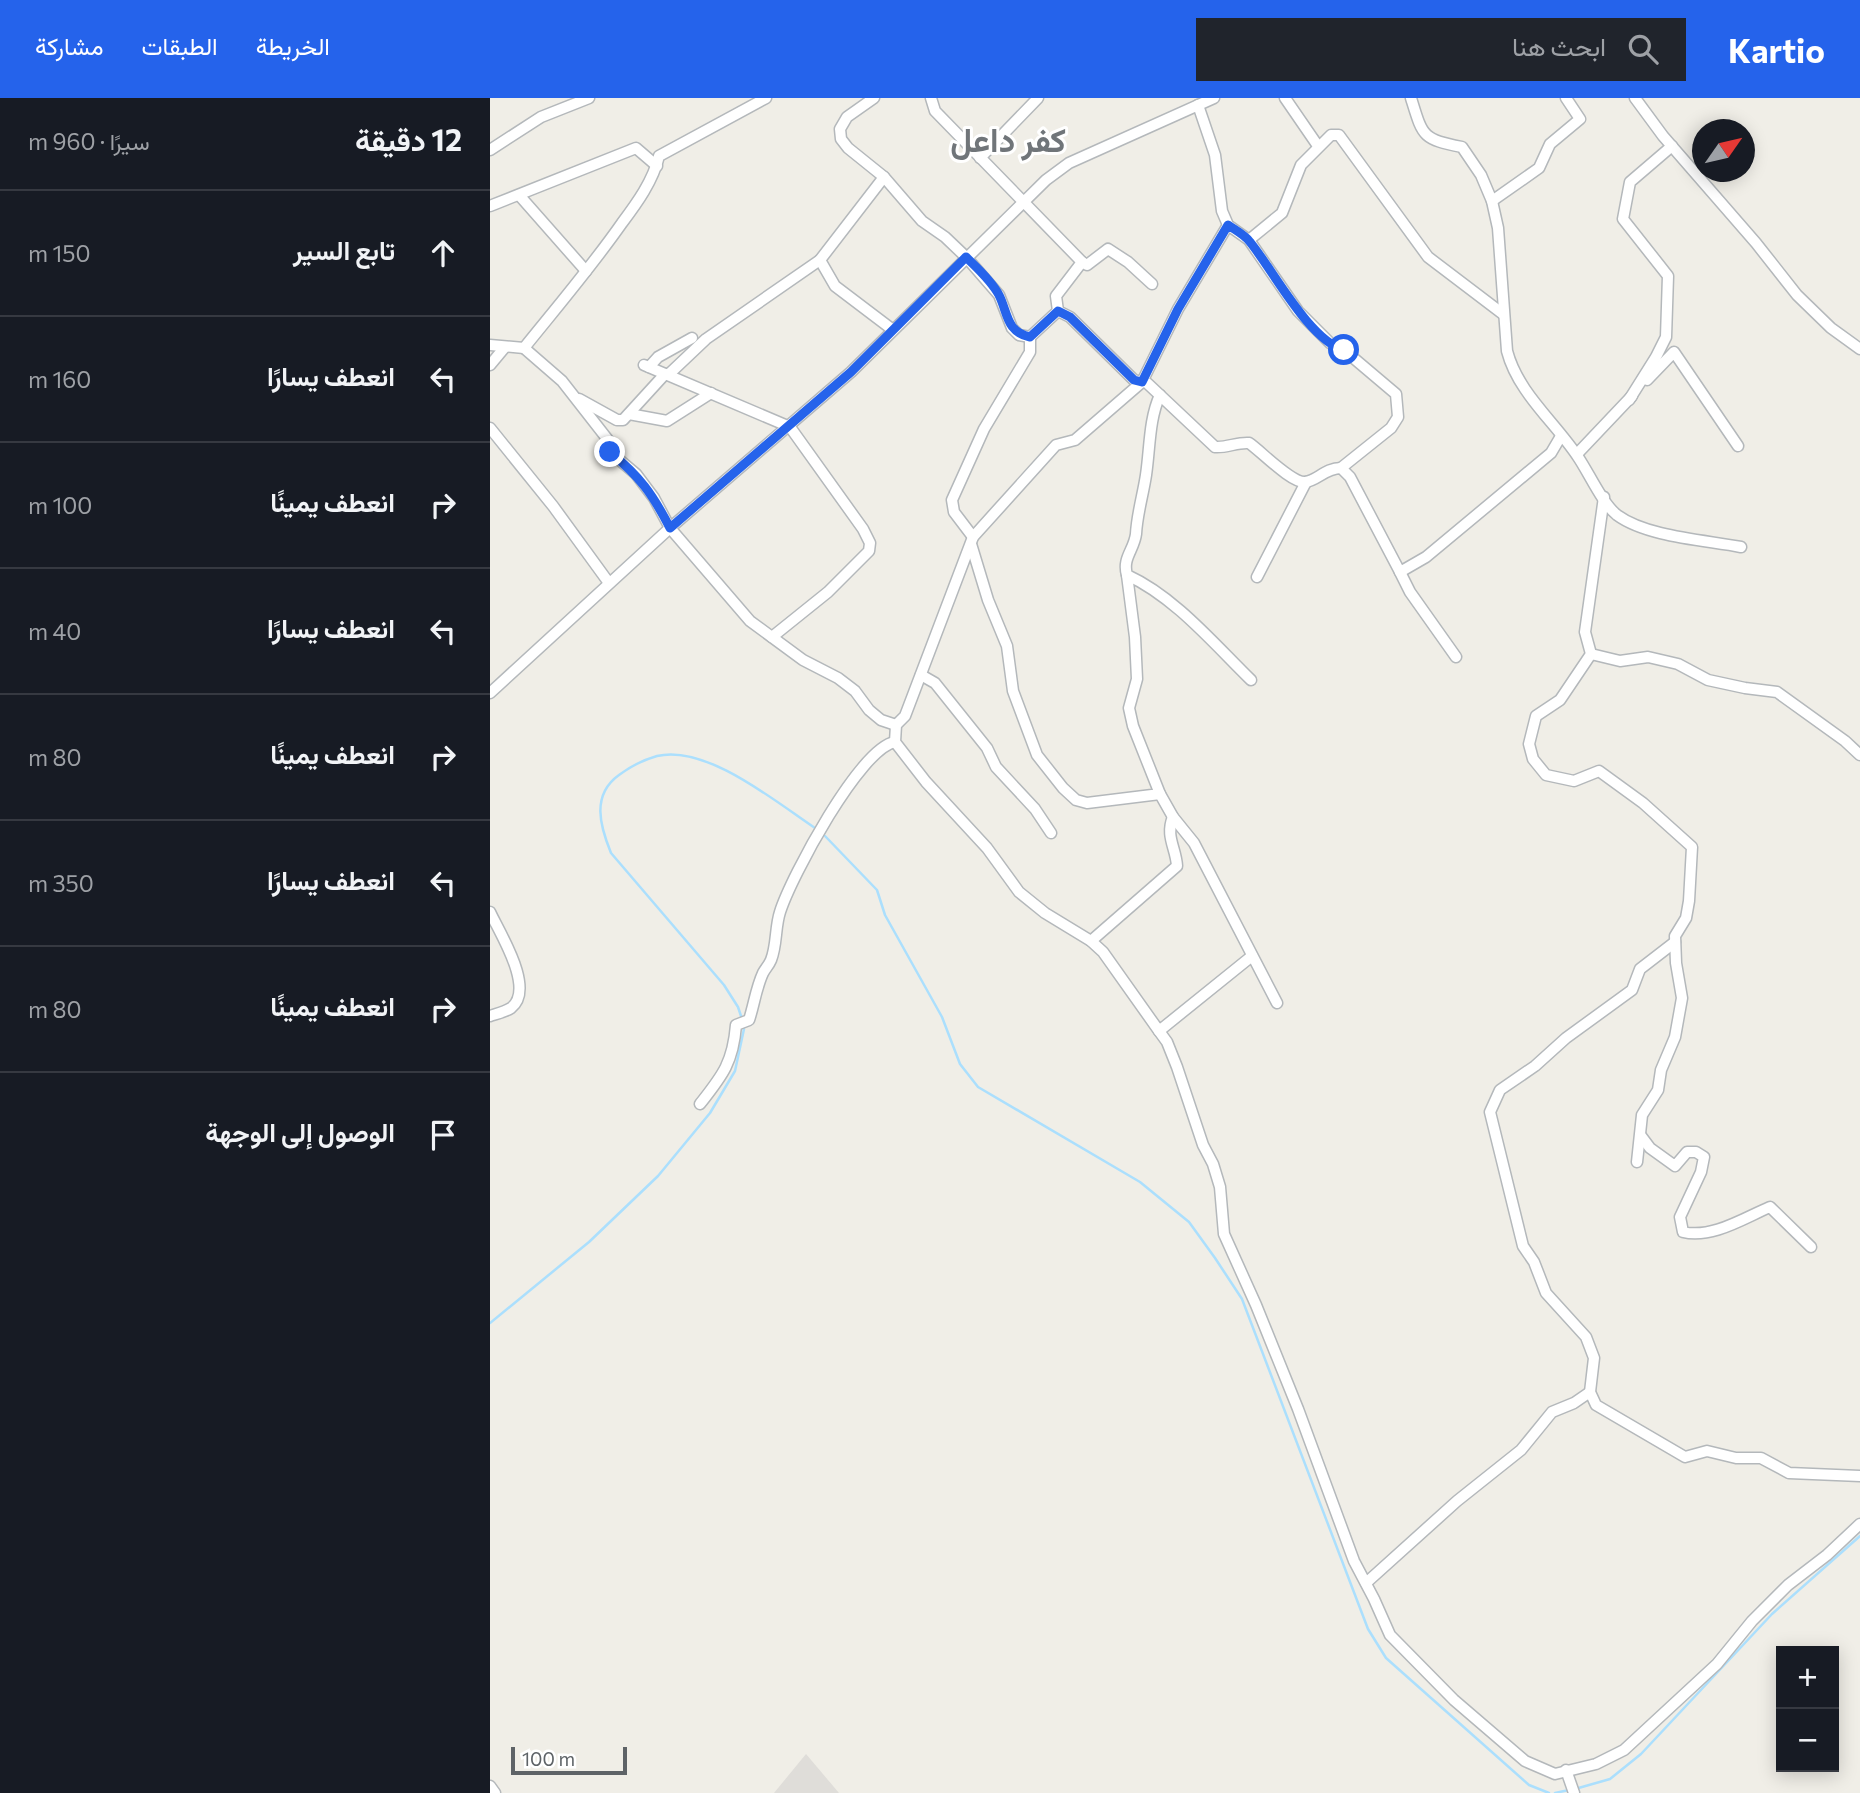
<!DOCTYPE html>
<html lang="ar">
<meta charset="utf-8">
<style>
:root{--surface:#171b24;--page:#20242c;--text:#f1f3f6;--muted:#9ea1a6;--line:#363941;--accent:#2563eb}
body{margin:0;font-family:Commissioner,Vazirmatn,sans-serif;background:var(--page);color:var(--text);direction:rtl}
.controls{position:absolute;right:21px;bottom:21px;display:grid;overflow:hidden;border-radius:0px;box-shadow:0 4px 18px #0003}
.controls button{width:63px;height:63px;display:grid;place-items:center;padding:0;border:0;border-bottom:2px solid var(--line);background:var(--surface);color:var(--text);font:35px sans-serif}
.compass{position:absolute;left:1202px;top:21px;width:63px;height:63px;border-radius:50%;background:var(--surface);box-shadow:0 4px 18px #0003;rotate:56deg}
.scale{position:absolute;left:21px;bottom:18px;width:116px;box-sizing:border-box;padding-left:7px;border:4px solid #5e6367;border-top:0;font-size:19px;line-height:24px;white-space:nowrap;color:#5e6367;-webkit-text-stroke:5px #fff;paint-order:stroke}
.stop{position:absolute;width:21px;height:21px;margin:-16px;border:5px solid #2563eb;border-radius:50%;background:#fff}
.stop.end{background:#2563eb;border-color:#fff;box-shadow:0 2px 7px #0008}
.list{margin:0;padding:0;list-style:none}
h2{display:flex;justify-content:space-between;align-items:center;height:91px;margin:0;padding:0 28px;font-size:30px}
h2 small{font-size:23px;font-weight:400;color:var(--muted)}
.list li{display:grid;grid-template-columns:46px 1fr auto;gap:21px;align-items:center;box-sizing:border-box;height:126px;padding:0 28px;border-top:2px solid var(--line)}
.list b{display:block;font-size:26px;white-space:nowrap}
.list em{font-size:23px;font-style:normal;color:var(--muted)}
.icon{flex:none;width:38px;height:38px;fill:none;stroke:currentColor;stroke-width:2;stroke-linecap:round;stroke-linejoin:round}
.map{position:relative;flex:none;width:1370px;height:1695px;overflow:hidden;direction:ltr}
header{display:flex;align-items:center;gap:42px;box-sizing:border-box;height:98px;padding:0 35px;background:var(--accent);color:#fff}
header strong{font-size:33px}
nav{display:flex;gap:38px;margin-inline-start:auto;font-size:24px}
.search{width:490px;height:63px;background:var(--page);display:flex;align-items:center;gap:18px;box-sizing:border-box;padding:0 24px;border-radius:0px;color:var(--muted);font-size:26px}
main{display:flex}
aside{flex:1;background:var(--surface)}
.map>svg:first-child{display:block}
</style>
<header>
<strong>Kartio</strong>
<div class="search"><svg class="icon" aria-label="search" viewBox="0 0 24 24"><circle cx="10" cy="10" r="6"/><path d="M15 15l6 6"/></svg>ابحث هنا</div>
<nav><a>الخريطة</a><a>الطبقات</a><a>مشاركة</a></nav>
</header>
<main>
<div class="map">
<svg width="1370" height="1695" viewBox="0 0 1370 1695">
<rect width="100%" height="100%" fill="#f0eee7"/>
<path fill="#dfddd9" d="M 316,1656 L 349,1695 L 284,1695 Z"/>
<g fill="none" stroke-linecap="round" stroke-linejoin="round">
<g stroke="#abdffd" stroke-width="2.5">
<path d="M 335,738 L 387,792 L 395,817 L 452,919 L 470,966 L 488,989 L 650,1084 L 699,1124 L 725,1160 L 752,1201 L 878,1531 L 896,1560 L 1039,1687 L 1059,1695"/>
<path d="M 251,918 L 248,909 L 234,887 L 121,755 C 110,728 101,697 129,677 C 141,668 153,662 167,658 C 216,646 286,704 325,730"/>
<path d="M 0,1225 L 99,1144 L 168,1078 L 220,1015 L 245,973 L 254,931"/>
<path d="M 1085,1691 L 1120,1681 L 1151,1656 L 1282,1516 L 1370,1438"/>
<path d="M 1065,1695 L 1079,1692"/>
</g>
<defs>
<g id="minor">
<path d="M 276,0 L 169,58 C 163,83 147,105 132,125 C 102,168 67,209 34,250 L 72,283 L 122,347 L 120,354 L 146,376 L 164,400 L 180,430 L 260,523 L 313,562 L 348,580 L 365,593 L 379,612 L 391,622 L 406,627"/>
<path d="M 384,0 L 357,19 L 350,31 L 351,41 L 358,50 L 394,79 L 432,123 L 455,139 L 476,159 L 509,197 L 522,230 L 529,237 L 540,239 L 568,213 L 580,219 L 644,282 L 657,285 L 725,349 C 737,350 747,344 759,345 C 771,353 801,385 815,384 C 827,383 835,370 851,370 L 860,379 L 910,474 L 936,459 L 1061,355 L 1071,338"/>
<path d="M 441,0 L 445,13 L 592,164 L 566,198 L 568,213"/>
<path d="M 795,0 L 828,48"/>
<path d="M 921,0 C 933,39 932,41 972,49 L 991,77 L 1002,103 L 1008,130 L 1017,253 C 1028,295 1065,324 1088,359 C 1099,375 1112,405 1127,417 C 1157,439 1215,442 1251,449"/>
<path d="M 1145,0 L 1173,38 L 1266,145 L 1307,197 L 1341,230 L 1370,251"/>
<path d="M 708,7 L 725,57 L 732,113 L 738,127 L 759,142 L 808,213 L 840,245 L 854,252 L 906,296 L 908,319 L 901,330 L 851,370"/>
<path d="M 0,52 L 51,19 L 99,0"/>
<path d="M 490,60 L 548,0"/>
<path d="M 394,79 L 330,162 L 345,188 L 403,232"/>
<path d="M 29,97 L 96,173"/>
<path d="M 1002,103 L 1049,70 L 1060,46 L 1090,21 L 1076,0"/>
<path d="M 0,108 L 146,50 L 167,68"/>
<path d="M 738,127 L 688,211 L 652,284 L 585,342 L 566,347 L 483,439 L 415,618 L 406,627 L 405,644 L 436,684 L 497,750 L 529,794 L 555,815 L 601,843 L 613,854 L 669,933 L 762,858"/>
<path d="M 759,142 L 792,115 L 811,67 L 841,37 L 849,37 L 938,159 L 1013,216"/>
<path d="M 592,164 L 597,167 L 618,151 L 638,164 L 662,186"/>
<path d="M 0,247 L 34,250"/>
<path d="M 0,267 L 15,249"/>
<path d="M 154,267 L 300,329 L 373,431 L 380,445 L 379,453 L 338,494 L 282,539"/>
<path d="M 159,269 L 168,259 L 202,240"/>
<path d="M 178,277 L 216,241 L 330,162"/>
<path d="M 1157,282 L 1184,254 L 1248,348"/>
<path d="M 670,297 C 659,321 660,350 656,377 C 653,397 647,416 646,436 C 644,452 632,460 637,477 C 685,499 724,546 761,582"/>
<path d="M 89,301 L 127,322 L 133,322 L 175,276"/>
<path d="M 1139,302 L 1166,259 L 1176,239 L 1178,178 L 1133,121 L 1140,84 L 1182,48"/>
<path d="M 139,316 L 177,323 L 221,295"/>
<path d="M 0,330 L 63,408 L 119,485"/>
<path d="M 1087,356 L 1142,298"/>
<path d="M 1114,399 L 1095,534 L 1101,556 L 1070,602 L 1046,618 L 1039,646 L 1043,661 L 1056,677 L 1084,683 L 1109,673 L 1153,705 L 1202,749 L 1199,803 L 1196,820 L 1185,838 L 1186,865 L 1192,900 L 1185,939 L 1171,972 L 1168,992 L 1152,1017 L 1147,1064"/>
<path d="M 483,439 L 464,414 L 462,402 L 494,331 L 540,254 L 540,239"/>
<path d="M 481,446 L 498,502 L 517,548 L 523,593 L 547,657 L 573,690 L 586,702 L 597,705 L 670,696 L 643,628 L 639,610 L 647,581 L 645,539 L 637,477"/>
<path d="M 910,474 L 920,494 L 966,559"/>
<path d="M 767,479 L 816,384"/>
<path d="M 1101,556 L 1130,563 L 1158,559 L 1188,566 L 1218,582 L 1255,590 L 1287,594 L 1355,643 L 1370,657"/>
<path d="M 431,577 L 445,585 L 497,650 L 506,669 L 545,711 L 561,735"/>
<path d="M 0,595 L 180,430 L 361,274 L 556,82 L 579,65 L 724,0"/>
<path d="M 670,696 L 683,719 L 704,745 L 787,905"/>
<path d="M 0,814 C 9,834 46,891 21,910 C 15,914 6,916 0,918"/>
<path d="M 601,843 L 687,768 C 686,750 675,738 683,719"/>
<path d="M 1185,844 L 1150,871 L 1142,892 L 1076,940 L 1045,968 L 1010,992 L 1000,1014 L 1033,1148 L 1044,1164 L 1056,1195 L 1096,1239 L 1104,1260 L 1100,1294 L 1106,1307 L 1195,1359 L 1217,1353 L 1246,1360 L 1271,1360 L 1299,1375 L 1370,1378"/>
<path d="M 669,933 L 677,944 L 687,969 L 713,1047 L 723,1066 L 730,1089 L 734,1136 L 766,1207 L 808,1311 L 864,1463 L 884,1501 L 900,1537 L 964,1602 L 1035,1663 L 1065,1676 L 1106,1666 L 1134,1652 L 1227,1566 L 1262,1523 L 1298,1487 L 1337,1457 L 1370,1426"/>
<path d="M 210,1006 C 232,978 243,965 246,927 L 259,922 C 264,907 266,890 273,875 C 275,871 279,867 281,862 C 287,847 285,829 290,814 C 301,779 370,650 405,644"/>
<path d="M 1151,1038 L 1160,1050 L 1185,1068 L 1197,1054 L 1206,1054 L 1214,1059 L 1211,1074 L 1190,1119 L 1193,1134 C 1222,1141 1254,1120 1280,1109 L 1321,1149"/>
<path d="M 876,1485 L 967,1403 L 1031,1352 L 1062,1314 L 1084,1305 L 1100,1294"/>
<path d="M 1076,1672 L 1084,1695"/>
<path d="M 0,1688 L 5,1695"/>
</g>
</defs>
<use href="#minor" stroke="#b4b8bb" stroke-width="13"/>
<use href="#minor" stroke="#fff" stroke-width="10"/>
</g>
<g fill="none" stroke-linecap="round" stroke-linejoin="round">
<path stroke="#2563eb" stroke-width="9" d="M 120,354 C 150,379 162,395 180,430 L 361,274 L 476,159 C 487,170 501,182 509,197 C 518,215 516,234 540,239 L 568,213 L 580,219 L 644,282 L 652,284 L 688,211 L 738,127 C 745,132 755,137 760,144 C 783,172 819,242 854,252"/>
</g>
<g text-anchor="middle" stroke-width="6" stroke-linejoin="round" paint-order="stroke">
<g font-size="33" font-weight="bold" fill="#707579" stroke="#fff">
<text x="518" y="54">كفر داعل</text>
</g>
</g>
</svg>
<div class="controls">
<button>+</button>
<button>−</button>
</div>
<svg class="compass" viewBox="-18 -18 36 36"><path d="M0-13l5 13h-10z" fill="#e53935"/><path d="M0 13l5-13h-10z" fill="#9ea1a6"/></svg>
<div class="scale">100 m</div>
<div class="stop" style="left:854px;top:252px"></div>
<div class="stop end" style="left:120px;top:354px"></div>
</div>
<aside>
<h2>12 دقيقة<small>سيرًا · 960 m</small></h2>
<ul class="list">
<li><svg class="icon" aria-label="ahead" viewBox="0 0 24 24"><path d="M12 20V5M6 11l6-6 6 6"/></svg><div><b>تابع السير</b></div><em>150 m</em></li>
<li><svg class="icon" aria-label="left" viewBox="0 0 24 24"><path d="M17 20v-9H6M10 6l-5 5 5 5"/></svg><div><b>انعطف يسارًا</b></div><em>160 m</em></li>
<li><svg class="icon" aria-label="right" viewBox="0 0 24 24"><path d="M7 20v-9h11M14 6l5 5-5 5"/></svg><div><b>انعطف يمينًا</b></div><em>100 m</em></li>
<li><svg class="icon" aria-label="left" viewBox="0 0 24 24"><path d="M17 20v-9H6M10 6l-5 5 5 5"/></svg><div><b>انعطف يسارًا</b></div><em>40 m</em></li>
<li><svg class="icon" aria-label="right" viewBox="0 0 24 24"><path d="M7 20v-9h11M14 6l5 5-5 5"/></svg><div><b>انعطف يمينًا</b></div><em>80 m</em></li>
<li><svg class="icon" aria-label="left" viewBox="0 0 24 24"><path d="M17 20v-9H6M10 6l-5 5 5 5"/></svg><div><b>انعطف يسارًا</b></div><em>350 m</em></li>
<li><svg class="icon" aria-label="right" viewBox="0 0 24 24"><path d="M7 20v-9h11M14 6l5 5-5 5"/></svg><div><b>انعطف يمينًا</b></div><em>80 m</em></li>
<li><svg class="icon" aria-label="arrive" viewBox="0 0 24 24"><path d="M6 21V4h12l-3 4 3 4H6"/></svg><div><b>الوصول إلى الوجهة</b></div></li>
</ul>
</aside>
</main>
